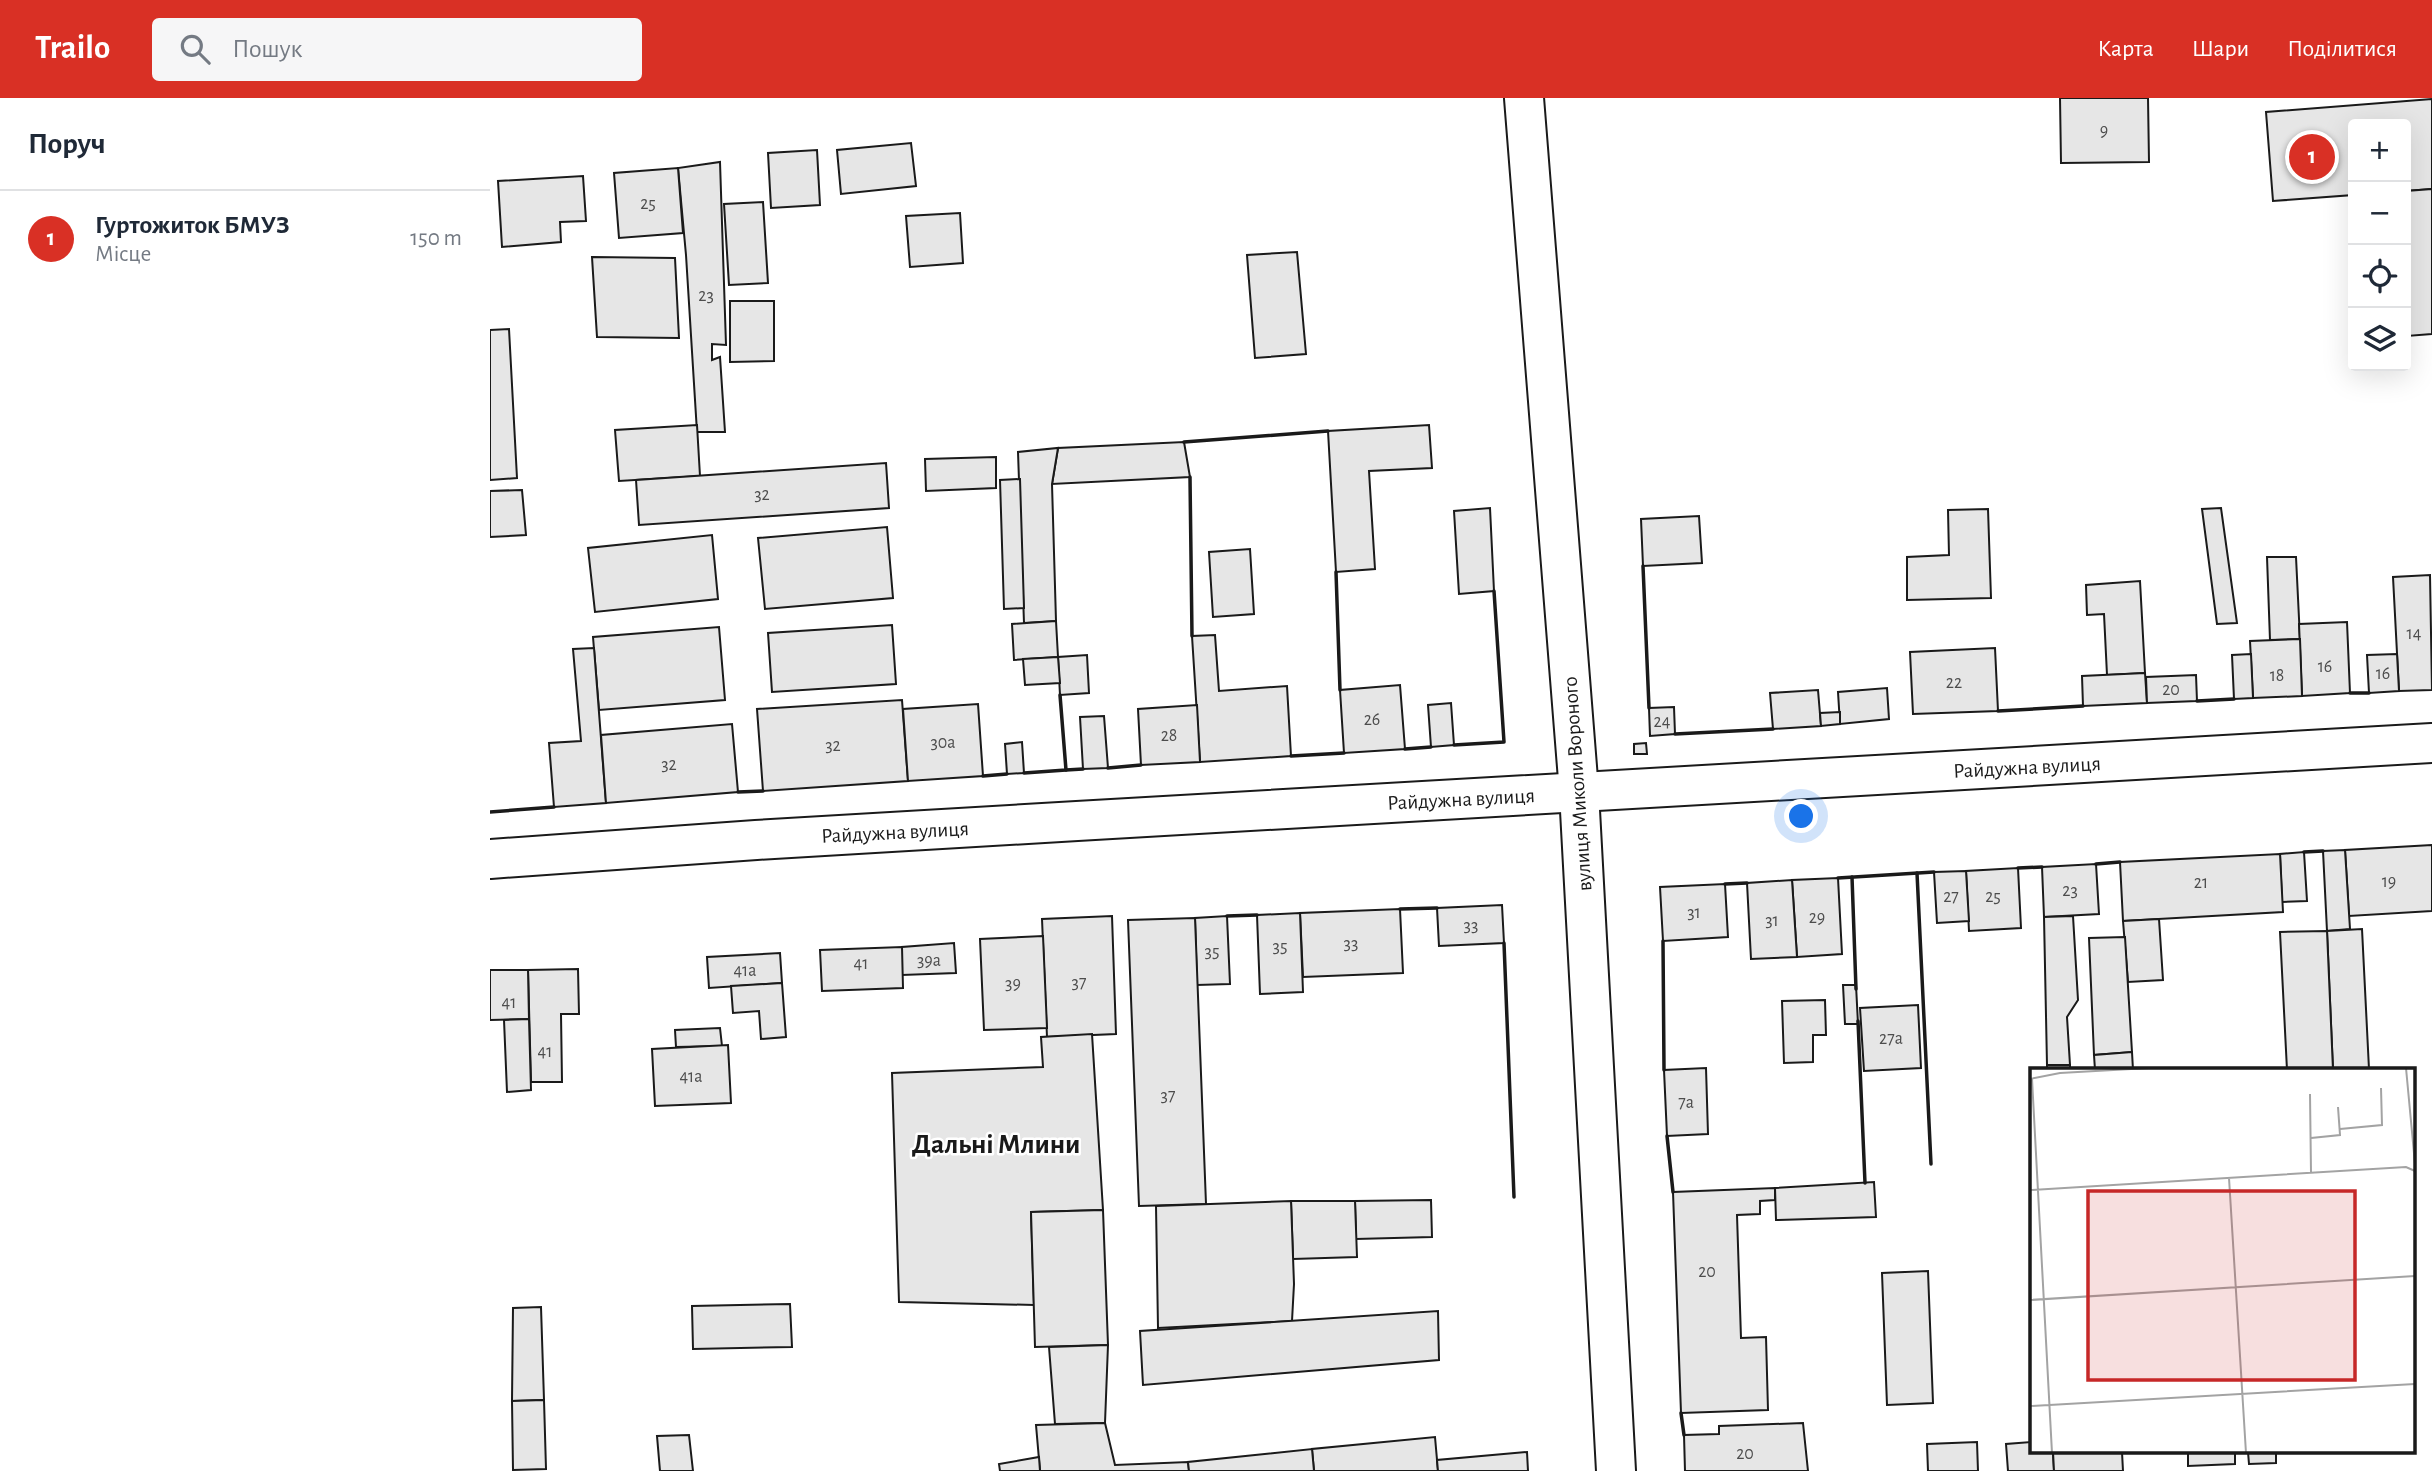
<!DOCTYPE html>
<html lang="uk">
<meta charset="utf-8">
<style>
:root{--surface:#fff;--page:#f6f6f7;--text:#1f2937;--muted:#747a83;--line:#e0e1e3;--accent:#d93025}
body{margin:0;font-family:"Alegreya Sans",sans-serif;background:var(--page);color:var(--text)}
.controls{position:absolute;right:21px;top:21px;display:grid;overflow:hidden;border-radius:7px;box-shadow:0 7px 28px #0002}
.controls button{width:63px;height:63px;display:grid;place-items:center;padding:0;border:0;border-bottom:2px solid var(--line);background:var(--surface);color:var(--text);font:35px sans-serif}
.you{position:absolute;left:1312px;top:719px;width:24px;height:24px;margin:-18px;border:5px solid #fff;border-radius:50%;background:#1a73e8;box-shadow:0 0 0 10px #1a73e833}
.badge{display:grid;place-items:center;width:46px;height:46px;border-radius:50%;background:var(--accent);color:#fff;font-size:23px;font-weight:700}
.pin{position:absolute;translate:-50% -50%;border:4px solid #fff;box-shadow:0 2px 7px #0006}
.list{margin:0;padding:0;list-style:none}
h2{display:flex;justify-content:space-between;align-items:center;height:91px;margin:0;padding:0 28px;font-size:30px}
h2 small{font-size:23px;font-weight:400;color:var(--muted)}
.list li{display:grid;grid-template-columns:46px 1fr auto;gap:21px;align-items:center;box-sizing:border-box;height:98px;padding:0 28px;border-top:2px solid var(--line)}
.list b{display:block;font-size:26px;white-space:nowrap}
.list p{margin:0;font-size:23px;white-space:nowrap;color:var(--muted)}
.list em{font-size:23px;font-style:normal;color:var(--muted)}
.icon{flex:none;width:38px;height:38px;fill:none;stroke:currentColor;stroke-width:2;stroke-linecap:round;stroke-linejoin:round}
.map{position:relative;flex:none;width:1942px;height:1373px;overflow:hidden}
header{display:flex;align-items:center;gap:42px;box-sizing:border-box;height:98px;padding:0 35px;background:var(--accent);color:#fff}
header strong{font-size:33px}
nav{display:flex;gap:38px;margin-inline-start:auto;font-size:24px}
.search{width:490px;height:63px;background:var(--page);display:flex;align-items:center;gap:18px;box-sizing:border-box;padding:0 24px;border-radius:7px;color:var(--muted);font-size:26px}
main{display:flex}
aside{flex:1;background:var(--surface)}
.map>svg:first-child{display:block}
</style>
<header>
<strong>Trailo</strong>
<div class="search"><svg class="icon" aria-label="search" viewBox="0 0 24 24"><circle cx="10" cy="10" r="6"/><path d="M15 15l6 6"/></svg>Пошук</div>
<nav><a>Карта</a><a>Шари</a><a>Поділитися</a></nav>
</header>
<main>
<aside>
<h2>Поруч<small></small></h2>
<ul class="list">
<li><span class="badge">1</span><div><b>Гуртожиток БМУЗ</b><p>Місце</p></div><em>150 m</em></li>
</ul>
</aside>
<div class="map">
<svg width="1942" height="1373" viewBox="0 0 1942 1373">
<rect width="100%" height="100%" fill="#fff"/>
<g fill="#e6e6e6" stroke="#1a1a1a" stroke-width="2">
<path d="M 1570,0 L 1658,0 L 1659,64 L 1571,65 Z"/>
<path d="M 1942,1 L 1942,91 L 1916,93 L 1916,26 L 1863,26 L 1863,97 L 1783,103 L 1776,14 Z"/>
<path d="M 421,45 L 426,88 L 351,96 L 347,52 Z"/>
<path d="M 327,52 L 330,107 L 281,110 L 278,55 Z"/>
<path d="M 230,64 L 236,247 L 222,246 L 222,262 L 230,259 L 235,334 L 207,334 L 196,157 L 188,70 Z"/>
<path d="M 188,70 L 193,135 L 129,140 L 124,75 Z"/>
<path d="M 93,78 L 96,123 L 70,124 L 71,144 L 12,149 L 8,83 Z"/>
<path d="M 1942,91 L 1942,236 L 1917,238 L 1916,93 Z"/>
<path d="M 273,104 L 278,185 L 239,187 L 234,106 Z"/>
<path d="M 470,115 L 473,165 L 420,169 L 416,118 Z"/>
<path d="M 807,154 L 816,256 L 765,260 L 757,157 Z"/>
<path d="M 102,159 L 185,160 L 189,240 L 107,239 Z"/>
<path d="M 240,203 L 284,203 L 284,263 L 240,264 Z"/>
<path d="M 19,231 L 27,380 L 0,382 L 0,232 Z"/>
<path d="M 207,327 L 210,378 L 129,383 L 125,332 Z"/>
<path d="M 939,327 L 942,370 L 879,373 L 885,471 L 846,474 L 838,333 Z"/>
<path d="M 694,344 L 700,379 L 562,386 L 568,350 Z"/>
<path d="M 568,350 L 562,386 L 566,523 L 534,525 L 528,354 Z"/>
<path d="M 506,359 L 506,390 L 436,393 L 435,361 Z"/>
<path d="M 396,365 L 399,410 L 149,427 L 146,382 Z"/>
<path d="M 530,381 L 534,510 L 514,511 L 510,382 Z"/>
<path d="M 32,392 L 36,437 L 0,439 L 0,393 Z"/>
<path d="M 1000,410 L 1004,493 L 969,496 L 964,413 Z"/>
<path d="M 1731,410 L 1747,525 L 1727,526 L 1712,411 Z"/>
<path d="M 1498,411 L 1501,500 L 1417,502 L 1417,459 L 1459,457 L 1458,412 Z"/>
<path d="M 1209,418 L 1212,465 L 1153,468 L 1151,421 Z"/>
<path d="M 397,429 L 403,500 L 275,511 L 268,440 Z"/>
<path d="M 222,437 L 228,501 L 105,514 L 98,450 Z"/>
<path d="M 760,451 L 764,516 L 723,519 L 719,454 Z"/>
<path d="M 1777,459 L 1806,459 L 1810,541 L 1780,542 Z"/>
<path d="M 1940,477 L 1942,592 L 1909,593 L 1903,479 Z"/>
<path d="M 1650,483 L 1655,575 L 1617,577 L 1614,516 L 1597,517 L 1596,487 Z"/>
<path d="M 566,523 L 568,559 L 524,562 L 522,526 Z"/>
<path d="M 1857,524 L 1860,595 L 1812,598 L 1809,526 Z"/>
<path d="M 402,527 L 406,586 L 282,594 L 278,535 Z"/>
<path d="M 229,529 L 235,602 L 109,612 L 103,539 Z"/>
<path d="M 725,537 L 729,593 L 797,588 L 801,658 L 710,664 L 702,538 Z"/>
<path d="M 1810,541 L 1812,598 L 1763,600 L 1760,543 Z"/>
<path d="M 104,550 L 116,705 L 64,709 L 59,645 L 91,643 L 83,551 Z"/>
<path d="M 1505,550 L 1508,613 L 1423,616 L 1420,554 Z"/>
<path d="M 1761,556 L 1763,600 L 1744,601 L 1742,557 Z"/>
<path d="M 1907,556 L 1909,593 L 1879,595 L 1877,557 Z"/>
<path d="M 597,557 L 599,595 L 570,597 L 568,559 Z"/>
<path d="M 568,559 L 570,585 L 535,587 L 533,561 Z"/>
<path d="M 1655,575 L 1657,605 L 1593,608 L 1592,578 Z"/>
<path d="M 1706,577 L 1707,603 L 1657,605 L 1656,579 Z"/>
<path d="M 910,587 L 915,651 L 854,655 L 850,592 Z"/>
<path d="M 1397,590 L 1399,621 L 1350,626 L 1348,594 Z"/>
<path d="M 1328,592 L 1331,628 L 1283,631 L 1280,595 Z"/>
<path d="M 412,602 L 418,683 L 273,693 L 267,611 Z"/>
<path d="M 961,605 L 964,647 L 941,649 L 938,607 Z"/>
<path d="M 488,606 L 493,678 L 418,683 L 413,611 Z"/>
<path d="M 707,607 L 710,664 L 651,667 L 648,611 Z"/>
<path d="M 1184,609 L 1185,636 L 1160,638 L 1159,610 Z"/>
<path d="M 1350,614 L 1350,626 L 1331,628 L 1330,615 Z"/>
<path d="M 614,618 L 618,670 L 593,671 L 590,619 Z"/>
<path d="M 242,626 L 248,694 L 116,705 L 111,637 Z"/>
<path d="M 532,644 L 534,675 L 517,676 L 515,646 Z"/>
<path d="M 1156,645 L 1157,656 L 1144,656 L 1144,646 Z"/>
<path d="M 1942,747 L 1942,813 L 1859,818 L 1855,752 Z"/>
<path d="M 1855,752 L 1860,831 L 1837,833 L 1833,753 Z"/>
<path d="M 1814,754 L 1817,803 L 1792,804 L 1790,756 Z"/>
<path d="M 1790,756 L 1793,814 L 1633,823 L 1630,764 Z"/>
<path d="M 1606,766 L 1609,816 L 1554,819 L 1552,769 Z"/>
<path d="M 1528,770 L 1531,830 L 1479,833 L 1476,773 Z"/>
<path d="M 1476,773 L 1479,823 L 1447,825 L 1444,774 Z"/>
<path d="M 1348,780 L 1352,856 L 1307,859 L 1302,782 Z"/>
<path d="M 1302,782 L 1307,859 L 1261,861 L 1257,785 Z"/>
<path d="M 1235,786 L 1238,839 L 1173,843 L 1170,789 Z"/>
<path d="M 1012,807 L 1014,845 L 949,848 L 947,810 Z"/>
<path d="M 910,811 L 913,875 L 813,879 L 810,815 Z"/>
<path d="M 810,815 L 813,894 L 770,896 L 767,817 Z"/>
<path d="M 622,818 L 626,936 L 557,939 L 552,821 Z"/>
<path d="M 737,818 L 740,886 L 707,887 L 705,820 Z"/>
<path d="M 1583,818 L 1588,902 L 1577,919 L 1580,967 L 1557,967 L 1554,819 Z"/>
<path d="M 705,820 L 716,1106 L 649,1108 L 638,822 Z"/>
<path d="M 1669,821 L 1673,882 L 1638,884 L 1633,823 Z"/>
<path d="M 1872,831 L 1879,971 L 1843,972 L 1837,833 Z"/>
<path d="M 1837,833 L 1843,972 L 1797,972 L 1790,834 Z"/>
<path d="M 553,838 L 557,930 L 494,932 L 490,841 Z"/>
<path d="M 1635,839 L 1642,954 L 1604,957 L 1599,840 Z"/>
<path d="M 464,845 L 466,875 L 412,877 L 412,849 Z"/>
<path d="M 412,849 L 413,890 L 332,893 L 330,852 Z"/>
<path d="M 290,855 L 292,885 L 219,890 L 217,859 Z"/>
<path d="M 88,871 L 89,916 L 71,916 L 72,984 L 41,984 L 38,872 Z"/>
<path d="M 0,872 L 38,872 L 39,921 L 0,922 Z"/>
<path d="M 292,885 L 296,939 L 271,941 L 269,913 L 243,915 L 241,888 Z"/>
<path d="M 1353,887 L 1366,887 L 1368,926 L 1355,926 Z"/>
<path d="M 1335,902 L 1336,937 L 1323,937 L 1323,964 L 1294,965 L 1292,903 Z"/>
<path d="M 1428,907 L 1431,970 L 1374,973 L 1370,910 Z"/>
<path d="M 39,921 L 41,992 L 17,994 L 14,922 Z"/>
<path d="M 230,930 L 232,948 L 186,949 L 185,932 Z"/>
<path d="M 602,936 L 613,1112 L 541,1114 L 544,1207 L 409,1204 L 402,975 L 553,969 L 551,939 Z"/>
<path d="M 238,947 L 241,1005 L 165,1008 L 162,951 Z"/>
<path d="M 1642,954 L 1643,972 L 1605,972 L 1604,957 Z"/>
<rect x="1557" y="967" width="23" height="5"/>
<path d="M 1216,970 L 1218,1036 L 1177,1038 L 1174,972 Z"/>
<path d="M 1384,1084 L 1386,1119 L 1286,1122 L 1285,1090 Z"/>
<path d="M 1285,1090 L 1285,1102 L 1270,1103 L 1270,1116 L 1247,1117 L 1251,1240 L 1276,1239 L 1278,1312 L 1191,1315 L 1183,1094 Z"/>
<path d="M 941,1102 L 942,1139 L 866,1141 L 865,1103 Z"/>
<path d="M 801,1103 L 865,1103 L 867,1159 L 803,1161 Z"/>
<path d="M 801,1103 L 804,1186 L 802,1223 L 668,1230 L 666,1108 Z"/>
<path d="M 613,1112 L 618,1247 L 545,1249 L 541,1114 Z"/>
<path d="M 1438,1173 L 1443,1305 L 1397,1307 L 1392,1175 Z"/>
<path d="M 300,1206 L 302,1249 L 203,1251 L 202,1208 Z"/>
<path d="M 51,1209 L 54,1302 L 22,1303 L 23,1210 Z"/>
<path d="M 948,1213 L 949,1262 L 653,1287 L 650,1233 Z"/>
<path d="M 618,1247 L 615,1325 L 565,1326 L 559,1249 Z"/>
<path d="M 54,1302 L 56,1371 L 23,1372 L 22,1303 Z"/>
<path d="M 615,1325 L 625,1367 L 698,1364 L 699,1373 L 550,1373 L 546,1327 Z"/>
<path d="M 1313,1325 L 1318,1373 L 1195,1373 L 1194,1337 L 1229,1336 L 1229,1328 Z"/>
<path d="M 199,1337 L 203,1373 L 170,1373 L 167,1338 Z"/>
<path d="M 945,1339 L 948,1373 L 824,1373 L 822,1351 Z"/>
<path d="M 1487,1344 L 1488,1373 L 1438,1373 L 1437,1346 Z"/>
<path d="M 1541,1344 L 1541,1354 L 1563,1354 L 1564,1373 L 1518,1373 L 1516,1346 Z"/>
<path d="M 822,1351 L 824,1373 L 699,1373 L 698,1364 Z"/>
<path d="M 1037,1354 L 1038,1373 L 948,1373 L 947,1362 Z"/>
<path d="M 1563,1354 L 1632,1354 L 1633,1373 L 1564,1373 Z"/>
<path d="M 1698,1354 L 1745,1354 L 1745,1366 L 1698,1368 Z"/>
<path d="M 1758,1354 L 1786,1354 L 1786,1365 L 1759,1366 Z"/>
<path d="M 549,1359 L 550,1373 L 510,1373 L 509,1366 Z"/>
</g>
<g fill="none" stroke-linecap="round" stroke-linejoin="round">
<defs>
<g id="minor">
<path d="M 1034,0 L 1089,694 L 1126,1373"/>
<path d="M 0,761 L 266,742 L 587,723 L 1942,645"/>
</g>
</defs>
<use href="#minor" stroke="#1a1a1a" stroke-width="42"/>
<use href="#minor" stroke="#fff" stroke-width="38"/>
<g stroke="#1a1a1a" stroke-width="3.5">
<path d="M 694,344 L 838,333"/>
<path d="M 700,379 L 702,538"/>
<path d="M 1153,468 L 1159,610"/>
<path d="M 846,474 L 850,592"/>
<path d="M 1860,595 L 1879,595"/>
<path d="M 1707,603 L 1744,601"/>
<path d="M 1508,613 L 1593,608"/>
<path d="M 1185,636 L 1283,631"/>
<path d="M 964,647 L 1014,644 L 1004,493"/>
<path d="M 915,651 L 941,649"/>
<path d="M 801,658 L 854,655"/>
<path d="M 618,670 L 651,667"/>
<path d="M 576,672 L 593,671"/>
<path d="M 534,675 L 576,672 L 570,597"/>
<path d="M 493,678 L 517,676"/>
<path d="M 248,694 L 273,693"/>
<path d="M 0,714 L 64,709"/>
<path d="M 1814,754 L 1833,753"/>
<path d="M 1606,766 L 1630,764"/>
<path d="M 1528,770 L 1552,769"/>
<path d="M 1427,775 L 1441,1066"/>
<path d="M 1362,779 L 1366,891"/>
<path d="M 1348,780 L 1444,774"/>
<path d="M 1235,786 L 1257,785"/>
<path d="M 910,811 L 947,810"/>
<path d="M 737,818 L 767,817"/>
<path d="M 1173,843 L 1174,972"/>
<path d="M 1014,845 L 1024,1099"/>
<path d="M 1368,923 L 1375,1085"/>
<path d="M 1177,1038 L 1183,1094"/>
<path d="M 1191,1315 L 1194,1337"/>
</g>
</g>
<g text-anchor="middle" stroke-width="5" stroke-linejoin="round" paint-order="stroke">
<g font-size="18" fill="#4d4d4d">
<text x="1614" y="38">9</text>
<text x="158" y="111">25</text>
<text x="216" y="203">23</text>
<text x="272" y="402">32</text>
<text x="1924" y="541">14</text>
<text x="1835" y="574">16</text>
<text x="1893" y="581">16</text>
<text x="1787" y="583">18</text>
<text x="1464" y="590">22</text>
<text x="1681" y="597">20</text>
<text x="882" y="627">26</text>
<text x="1172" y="629">24</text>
<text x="679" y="643">28</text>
<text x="453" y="650">30а</text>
<text x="343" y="653">32</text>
<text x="179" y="672">32</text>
<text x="1899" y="789">19</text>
<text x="1711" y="790">21</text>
<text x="1580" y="798">23</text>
<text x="1461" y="804">27</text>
<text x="1503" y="804">25</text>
<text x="1204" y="820">31</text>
<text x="1327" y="825">29</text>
<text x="1282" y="828">31</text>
<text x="981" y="833">33</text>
<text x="861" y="851">33</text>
<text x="790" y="854">35</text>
<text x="722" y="859">35</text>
<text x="439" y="868">39а</text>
<text x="371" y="871">41</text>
<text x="255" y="878">41а</text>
<text x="589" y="890">37</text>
<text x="523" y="891">39</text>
<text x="19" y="910">41</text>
<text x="1401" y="946">27а</text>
<text x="55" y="959">41</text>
<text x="201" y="984">41а</text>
<text x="678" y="1003">37</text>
<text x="1196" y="1010">7а</text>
<text x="1217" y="1179">20</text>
<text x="1255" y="1361">20</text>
</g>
<g font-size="21" fill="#1a1a1a" stroke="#fff">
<text transform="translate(1537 669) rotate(-3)" y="7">Райдужна вулиця</text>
<text transform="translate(1087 686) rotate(-94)" y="7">вулиця Миколи Вороного</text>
<text transform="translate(971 701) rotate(-3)" y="7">Райдужна вулиця</text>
<text transform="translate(405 734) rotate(-3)" y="7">Райдужна вулиця</text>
</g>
<g font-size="28" font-weight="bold" fill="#1a1a1a" stroke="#fff">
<text x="506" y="1055">Дальні Млини</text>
</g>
</g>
<g transform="translate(1540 970)">
<rect width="385" height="385" fill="#fff"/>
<path fill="none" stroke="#a3a3a3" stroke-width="2" d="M 376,0 L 385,96M 0,11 L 30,5 L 119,0M 2,11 L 22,385M 280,26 L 281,105M 310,61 L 352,57 L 351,20M 281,70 L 310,67 L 308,39M 199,110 L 216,385M 0,122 L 376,99 L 385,103M 0,232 L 385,208M 0,338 L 385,316"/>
<path fill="#c62828" fill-opacity="0.15" stroke="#c62828" stroke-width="3.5" d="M 58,123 L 325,123 L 325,312 L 58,312 Z"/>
<rect width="385" height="385" fill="none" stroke="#1a1a1a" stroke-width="3.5"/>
</g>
</svg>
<div class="controls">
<button>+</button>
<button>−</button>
<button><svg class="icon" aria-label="locate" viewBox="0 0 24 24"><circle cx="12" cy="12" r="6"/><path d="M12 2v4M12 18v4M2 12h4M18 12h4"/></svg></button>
<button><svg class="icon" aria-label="layers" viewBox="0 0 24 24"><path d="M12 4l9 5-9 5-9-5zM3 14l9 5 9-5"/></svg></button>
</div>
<div class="you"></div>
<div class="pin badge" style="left:1822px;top:59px">1</div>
</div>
</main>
